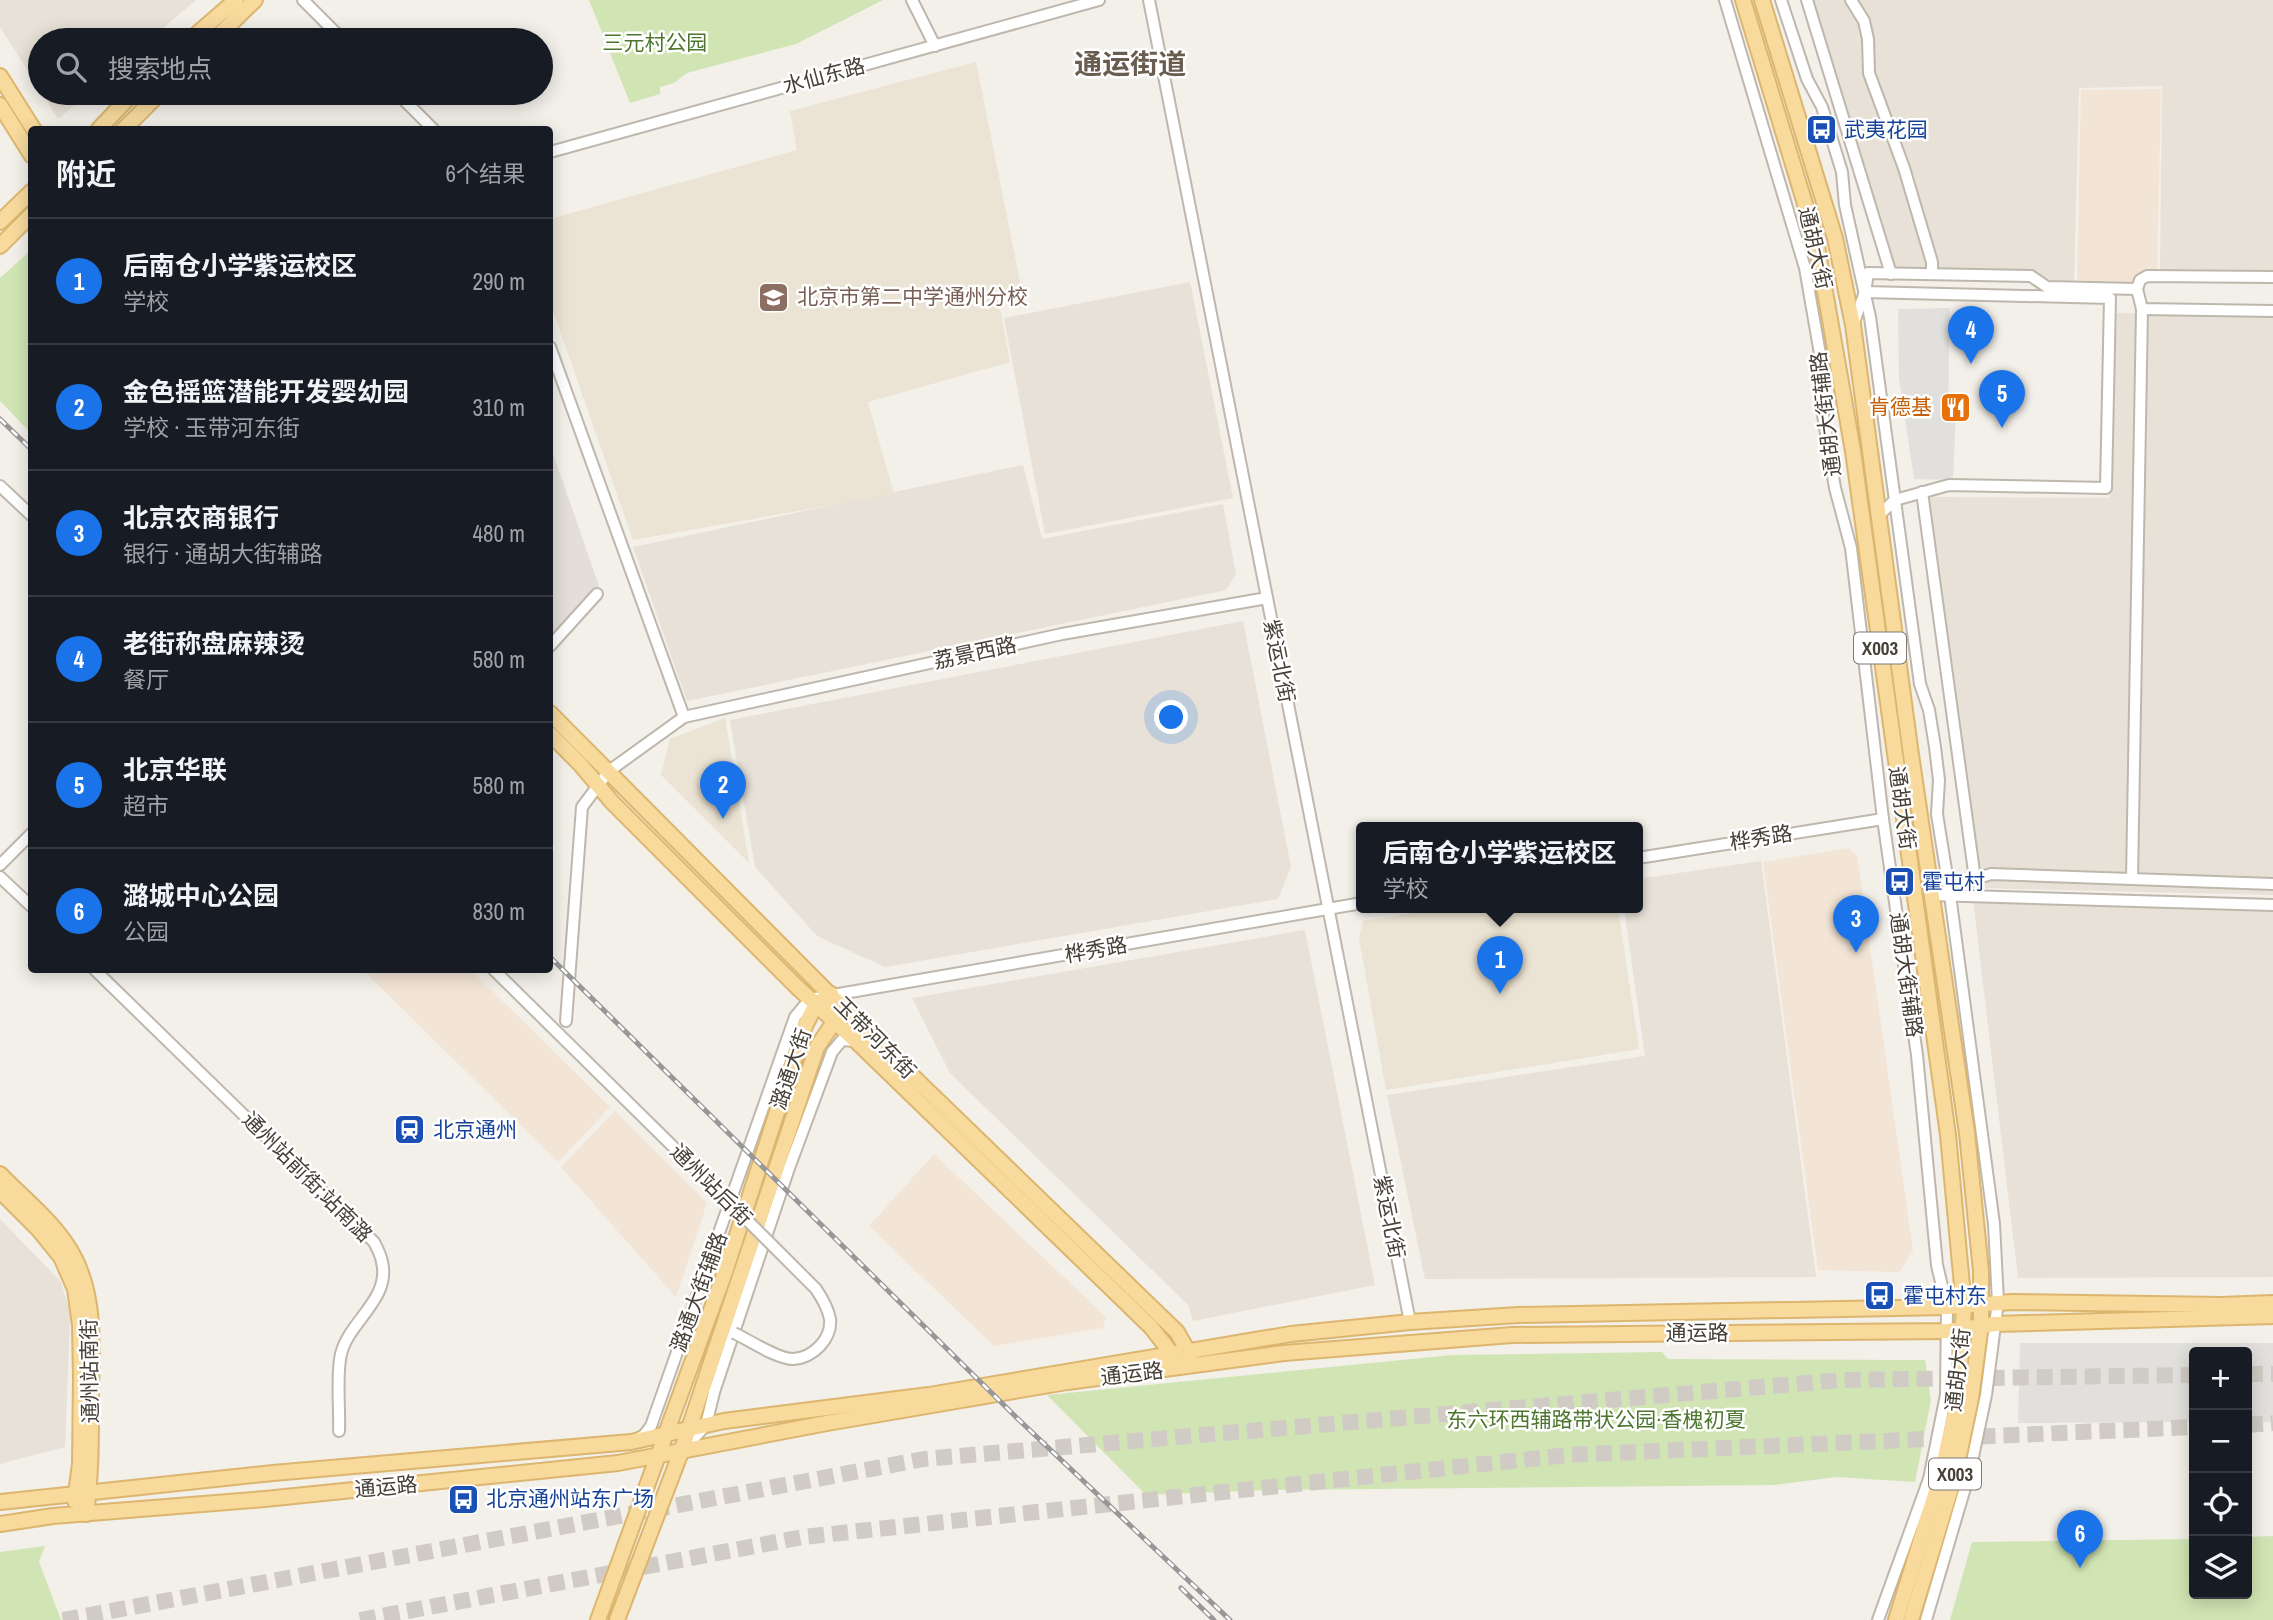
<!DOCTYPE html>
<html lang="zh">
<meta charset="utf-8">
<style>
:root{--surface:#171b24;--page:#20242c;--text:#f1f3f6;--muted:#9ea1a6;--line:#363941;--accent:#1a73e8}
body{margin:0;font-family:"Archivo Narrow","Noto Sans SC",sans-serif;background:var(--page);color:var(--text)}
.controls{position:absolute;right:21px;bottom:21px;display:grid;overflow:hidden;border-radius:7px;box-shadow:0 4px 18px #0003}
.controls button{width:63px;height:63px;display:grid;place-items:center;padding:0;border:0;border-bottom:2px solid var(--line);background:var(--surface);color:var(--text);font:35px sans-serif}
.you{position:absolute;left:1172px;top:718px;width:24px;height:24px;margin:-18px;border:5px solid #fff;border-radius:50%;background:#1a73e8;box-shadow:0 0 0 10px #1a73e833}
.badge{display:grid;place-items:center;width:46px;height:46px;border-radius:50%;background:var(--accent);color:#fff;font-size:23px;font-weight:700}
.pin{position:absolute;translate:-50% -58px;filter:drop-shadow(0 2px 4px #0008)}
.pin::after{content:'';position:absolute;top:37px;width:24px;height:21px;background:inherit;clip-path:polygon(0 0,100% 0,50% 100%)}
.popup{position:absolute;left:1356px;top:822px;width:287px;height:91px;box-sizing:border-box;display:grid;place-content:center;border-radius:7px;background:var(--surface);filter:drop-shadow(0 2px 5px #0005);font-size:23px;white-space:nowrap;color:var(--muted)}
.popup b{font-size:26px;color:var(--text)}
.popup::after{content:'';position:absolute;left:50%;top:100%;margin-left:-14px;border:14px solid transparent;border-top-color:var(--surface)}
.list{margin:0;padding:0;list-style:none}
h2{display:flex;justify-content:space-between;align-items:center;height:91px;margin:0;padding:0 28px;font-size:30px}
h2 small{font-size:23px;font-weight:400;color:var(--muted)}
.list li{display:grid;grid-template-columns:46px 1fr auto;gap:21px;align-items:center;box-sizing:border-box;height:126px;padding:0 28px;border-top:2px solid var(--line)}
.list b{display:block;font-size:26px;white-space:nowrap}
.list p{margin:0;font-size:23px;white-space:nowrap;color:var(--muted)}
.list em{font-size:23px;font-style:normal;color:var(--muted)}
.icon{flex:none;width:38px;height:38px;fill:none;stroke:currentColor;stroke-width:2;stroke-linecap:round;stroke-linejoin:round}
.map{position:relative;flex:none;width:2273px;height:1620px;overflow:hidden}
.search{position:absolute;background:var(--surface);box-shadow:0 4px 18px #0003;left:28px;top:28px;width:525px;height:77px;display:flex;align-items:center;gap:18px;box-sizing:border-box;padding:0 24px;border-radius:38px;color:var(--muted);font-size:26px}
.panel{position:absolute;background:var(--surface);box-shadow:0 4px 18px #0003;left:28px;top:126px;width:525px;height:847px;border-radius:7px}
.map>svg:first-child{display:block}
</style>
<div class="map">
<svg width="2273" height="1620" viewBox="0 0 2273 1620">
<rect width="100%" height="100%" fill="#f3efe9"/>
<g fill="#e7e1d7">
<path d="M 0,0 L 196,0 L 149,40 L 40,40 L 40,90 L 0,27 Z"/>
<path d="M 1804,0 L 2273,0 L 2273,274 L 2160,272 L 2162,86 L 2079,88 L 2074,281 L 1886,277 Z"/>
<path d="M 42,93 L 89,93 L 58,119 Z"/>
<path d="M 1190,282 L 1233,498 L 1045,534 L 1004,318 Z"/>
<path d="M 2117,313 L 2273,316 L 2273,895 L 1980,888 L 1926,497 L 2109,498 Z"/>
<path d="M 1023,465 L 1042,539 L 1223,504 L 1236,574 L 1226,590 L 687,701 L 633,547 Z"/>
<path d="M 1243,621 L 1291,867 L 1278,899 L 885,967 L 817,936 L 755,867 L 730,720 Z"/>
<path d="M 1761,861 L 1816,1277 L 1425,1279 L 1387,1095 L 1645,1056 L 1624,908 L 1638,908 L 1638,879 Z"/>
<path d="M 1972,891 L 2273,898 L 2273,1277 L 2018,1278 Z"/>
<path d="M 1305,930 L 1375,1285 L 1193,1321 L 1188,1305 L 950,1073 L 912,998 Z"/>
<path d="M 0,1219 L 61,1282 L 70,1313 L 65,1447 L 0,1464 Z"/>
</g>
<g fill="#f3e5d5">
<path d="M 2161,89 L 2157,272 L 2138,275 L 2133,282 L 2077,281 L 2081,90 Z"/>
<path d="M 1848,848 L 1857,855 L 1913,1251 L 1899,1272 L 1818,1270 L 1763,862 Z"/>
<path d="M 363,970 L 471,970 L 610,1107 L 558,1162 Z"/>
<path d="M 615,1111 L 707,1203 L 676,1297 L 561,1167 Z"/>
<path d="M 934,1154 L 1106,1317 L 1103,1328 L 994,1346 L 869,1226 Z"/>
</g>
<path fill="#e3deda" d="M 550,445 L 599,586 L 550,640 Z"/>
<g fill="#ebe3d3">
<path d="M 976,62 L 1021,287 L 997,293 L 1010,362 L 868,402 L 894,494 L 633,540 L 550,302 L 550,219 L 797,150 L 790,111 Z"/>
<path d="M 725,718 L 749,863 L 661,775 L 670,739 Z"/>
<path d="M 1445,908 L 1618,908 L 1639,1049 L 1386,1090 L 1359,938 L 1363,921 Z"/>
</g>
<g fill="#d1e5b4">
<path d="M 589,0 L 883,0 L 796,44 L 687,73 L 674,83 L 660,87 L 660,94 L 630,103 Z"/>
<path d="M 31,250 L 31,433 L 0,401 L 0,278 Z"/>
<path d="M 1662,1352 L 1668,1359 L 1925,1360 L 1931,1400 L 1915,1482 L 1836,1477 L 1775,1485 L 1272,1490 L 1146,1495 L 1047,1395 L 1452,1355 Z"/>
<path d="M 2273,1536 L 2273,1620 L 1950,1620 L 1972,1542 L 2194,1539 L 2194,1594 L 2247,1594 L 2247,1537 Z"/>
<path d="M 45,1546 L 39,1562 L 61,1620 L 0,1620 L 0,1552 Z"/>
</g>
<g fill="#e2e0dd">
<path d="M 1950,308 L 1948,411 L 1956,412 L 1953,480 L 1914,479 L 1899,378 L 1898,309 Z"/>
<path d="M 2020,1343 L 2273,1343 L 2273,1422 L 2247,1422 L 2247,1352 L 2194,1352 L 2194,1422 L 2018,1423 Z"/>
</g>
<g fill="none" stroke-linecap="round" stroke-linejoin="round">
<g stroke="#d0ccc5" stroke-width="16" stroke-dasharray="16 8" stroke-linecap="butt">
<path d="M 2247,1374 L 2273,1374"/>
<path d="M 2247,1425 L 2273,1423"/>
<path d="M 63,1620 L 924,1459 L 1841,1380 L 2194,1375"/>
<path d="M 360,1620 L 803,1537 L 1568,1455 L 2194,1427"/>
</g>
<defs>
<g id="minor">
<path d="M 303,0 L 343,40"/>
<path d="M 912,0 L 935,46"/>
<path d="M 1149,0 L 1410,1322"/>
<path d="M 1725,0 L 1805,268 L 1823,371 L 1823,415 L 1835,488 L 1851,548 L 1883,819 L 1917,1055 L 1937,1265 L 1947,1307 L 1946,1395 L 1929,1479 L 1878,1620"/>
<path d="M 1781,0 L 1807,79 L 1822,107 L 1842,172 L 1845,205 L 1870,317 L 1920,684 L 1929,710 L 1935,747 L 1939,780 L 1937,814 L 1950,895 L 1994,1224 L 1998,1302 L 1986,1395 L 1970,1471 L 1926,1620"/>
<path d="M 1807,0 L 1891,274"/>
<path d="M 1851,0 L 1864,21 L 1868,39 L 1869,73 L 1904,168 L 1932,262 L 1932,274"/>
<path d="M 397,93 L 434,130"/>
<path d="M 550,152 L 1099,0"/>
<path d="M 2137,289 L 2140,280 L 2147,276 L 2273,277"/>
<path d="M 1865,292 L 2110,298 L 2106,488 L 1949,485 L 1895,500 L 1879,515"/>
<path d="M 1853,325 L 1865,292 L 1868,273 L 2031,276 L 2047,287 L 2137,289 L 2142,309 L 2273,311"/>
<path d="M 550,347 L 684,717"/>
<path d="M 0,486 L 32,516"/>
<path d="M 1922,492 L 1975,879"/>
<path d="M 550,646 L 597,594"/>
<path d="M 1638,858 L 1883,819"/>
<path d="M 0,865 L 32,833"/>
<path d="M 0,877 L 32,907"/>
<path d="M 2132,879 L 2142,309"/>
<path d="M 1931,895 L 2273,905"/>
<path d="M 1950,895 L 1972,880 L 1991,874 L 2273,884"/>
<path d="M 95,970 L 374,1242 C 377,1248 381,1255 382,1262 C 391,1299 349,1321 341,1354 C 336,1374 340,1410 339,1431"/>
<path d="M 494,970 L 720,1193"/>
<path d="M 566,1021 L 582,807 L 609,771 L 684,717 L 1062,634 L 1267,598"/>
<path d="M 637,1439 L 644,1435 L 651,1426 L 795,1017 L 810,999 L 1362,903"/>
<path d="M 683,1450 L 706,1425 L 714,1392 L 789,1168 L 832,1052 L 842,1040 L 856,1041"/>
</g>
<g id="major">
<path d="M 1743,0 L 1816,240 L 1853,451 L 1948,1135 L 1964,1307 L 1958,1399 L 1941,1475 L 1896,1620"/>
<path d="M 1762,0 L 1835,238 L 1853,325 L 1911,755 L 1967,1133 L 1981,1271 L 1981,1325 L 1971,1398 L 1955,1475 L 1911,1620"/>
<path d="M 190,40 L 236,0"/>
<path d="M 214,40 L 255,0"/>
<path d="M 0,76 L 34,130"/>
<path d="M 0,105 L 32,156"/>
<path d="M 98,130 L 133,93"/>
<path d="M 123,130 L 160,93"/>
<path d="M 0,222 L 32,191"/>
<path d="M 0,246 L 32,214"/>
<path d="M 550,713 L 868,1033 L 1177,1332 L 1190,1355"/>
<path d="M 550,734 L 580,764 L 612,802 L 797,987 L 856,1041 L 1151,1327 L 1175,1358"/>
<path d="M 0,1174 C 25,1200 59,1226 75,1259 C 97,1303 91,1353 91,1401 C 91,1439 91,1477 86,1514"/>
<path d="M 0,1191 L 39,1230 L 61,1257 L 75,1289 L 80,1325 L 81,1378 L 80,1464 L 75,1501"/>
<path d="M 0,1502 L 273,1473 L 631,1442 L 724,1421 L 929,1395 L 1291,1334 L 1410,1322 L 1518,1315 L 1947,1307 L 2012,1302 L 2221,1305 L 2273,1303"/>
<path d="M 0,1524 L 53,1516 L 265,1499 L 618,1463 L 827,1423 L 1067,1382 L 1284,1353 L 1512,1335 L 1948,1331 L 1995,1324 L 2273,1316"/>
<path d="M 598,1620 L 725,1272 L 805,1026 L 816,1004 L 831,994 L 834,1022 L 817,1047 L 681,1452 L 617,1620"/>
</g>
</defs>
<use href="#minor" stroke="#beb7ac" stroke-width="14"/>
<use href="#major" stroke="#dcb66e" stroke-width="18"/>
<use href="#minor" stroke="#fff" stroke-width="10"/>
<use href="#major" stroke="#f8da9d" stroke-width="14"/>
<defs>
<g id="rail">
<path d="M 0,419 L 32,450"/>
<path d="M 550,957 L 1018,1419 L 1230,1620"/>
<path d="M 1181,1588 L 1214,1620"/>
</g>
</defs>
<use href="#rail" stroke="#979797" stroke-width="5"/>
<use href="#rail" stroke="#fff" stroke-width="2.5" stroke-dasharray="8" stroke-linecap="butt"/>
<defs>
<path id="minor-bridge" d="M 720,1193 L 816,1289 C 822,1298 828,1308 830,1319 C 832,1339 813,1358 793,1359 C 777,1359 749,1340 734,1333"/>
</defs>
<use href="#minor-bridge" stroke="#beb7ac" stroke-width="14" stroke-linecap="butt"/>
<use href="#minor-bridge" stroke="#fff" stroke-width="10"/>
</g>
<defs>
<symbol id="bus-square" viewBox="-11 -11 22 22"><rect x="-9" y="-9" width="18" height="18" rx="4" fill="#1a4fb4" stroke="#fff"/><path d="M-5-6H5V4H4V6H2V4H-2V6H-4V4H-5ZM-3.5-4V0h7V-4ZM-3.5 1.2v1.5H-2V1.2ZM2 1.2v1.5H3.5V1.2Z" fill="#fff"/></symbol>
<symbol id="school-square" viewBox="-11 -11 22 22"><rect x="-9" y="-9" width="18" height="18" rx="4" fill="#8d6e63" stroke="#fff"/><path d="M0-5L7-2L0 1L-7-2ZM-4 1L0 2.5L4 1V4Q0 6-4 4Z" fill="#fff"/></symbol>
<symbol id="restaurant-square" viewBox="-11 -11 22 22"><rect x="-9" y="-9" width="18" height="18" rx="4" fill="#e8710a" stroke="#fff"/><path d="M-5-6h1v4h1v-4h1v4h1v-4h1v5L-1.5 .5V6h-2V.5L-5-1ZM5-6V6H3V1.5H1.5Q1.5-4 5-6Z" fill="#fff"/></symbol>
<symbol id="station-square" viewBox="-11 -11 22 22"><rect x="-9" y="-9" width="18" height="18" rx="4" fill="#1a4fb4" stroke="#fff"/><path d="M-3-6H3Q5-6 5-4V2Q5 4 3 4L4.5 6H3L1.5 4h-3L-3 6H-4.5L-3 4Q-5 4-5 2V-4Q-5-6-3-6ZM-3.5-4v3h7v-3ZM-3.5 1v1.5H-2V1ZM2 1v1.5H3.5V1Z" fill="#fff"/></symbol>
</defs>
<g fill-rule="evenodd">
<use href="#bus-square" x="1804" y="112" width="35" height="35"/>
<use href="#school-square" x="756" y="280" width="35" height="35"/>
<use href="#restaurant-square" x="1938" y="390" width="35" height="35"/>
<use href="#bus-square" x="1882" y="864" width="35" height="35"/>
<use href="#station-square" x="392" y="1112" width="35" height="35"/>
<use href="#bus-square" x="1862" y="1278" width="35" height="35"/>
<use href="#bus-square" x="446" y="1482" width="35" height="35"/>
</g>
<g text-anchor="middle" stroke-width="5" stroke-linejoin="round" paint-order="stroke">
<g fill="#fff" stroke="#7e7973" stroke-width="2">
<rect x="1854" y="632.5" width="52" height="31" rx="5"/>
<rect x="1929" y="1458.5" width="52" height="31" rx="5"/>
</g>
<g font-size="19" font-weight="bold" fill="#464037">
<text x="1880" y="655">X003</text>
<text x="1955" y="1481">X003</text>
</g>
<g font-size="21" fill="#4c752e" stroke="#fff">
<text x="655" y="50">三元村公园</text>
<text x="1596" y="1427">东六环西辅路带状公园·香槐初夏</text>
</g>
<g font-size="21" fill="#464037" stroke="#fff">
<text transform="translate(824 76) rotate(-15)" y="7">水仙东路</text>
<text transform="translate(1815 248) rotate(77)" y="7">通胡大街</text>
<text transform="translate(1826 414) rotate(-97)" y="7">通胡大街辅路</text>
<text transform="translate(975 653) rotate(-12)" y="7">荔景西路</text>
<text transform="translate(1279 661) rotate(79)" y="7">紫运北街</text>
<text transform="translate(1902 808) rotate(82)" y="7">通胡大街</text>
<text transform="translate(1761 838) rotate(-9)" y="7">桦秀路</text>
<text transform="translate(1096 950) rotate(-10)" y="7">桦秀路</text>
<text transform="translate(1906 975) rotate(82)" y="7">通胡大街辅路</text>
<text transform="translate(875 1038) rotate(45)" y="7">玉带河东街</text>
<text transform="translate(791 1069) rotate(-71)" y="7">潞通大街</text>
<text transform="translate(307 1177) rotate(45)" y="7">通州站前街;站南潞</text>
<text transform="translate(711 1185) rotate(45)" y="7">通州站后街</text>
<text transform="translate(1389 1217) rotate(79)" y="7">紫运北街</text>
<text transform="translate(699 1292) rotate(-70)" y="7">潞通大街辅路</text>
<text x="1697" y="1340">通运路</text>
<text transform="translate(1958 1370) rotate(-84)" y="7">通胡大街</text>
<text transform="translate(90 1371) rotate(-91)" y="7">通州站南街</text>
<text transform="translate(1132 1374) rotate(-7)" y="7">通运路</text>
<text transform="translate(386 1487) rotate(-5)" y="7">通运路</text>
</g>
<g font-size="21" fill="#164399" stroke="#fff" text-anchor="start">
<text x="1844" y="137">武夷花园</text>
<text x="1922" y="889">霍屯村</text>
<text x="433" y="1137">北京通州</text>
<text x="1903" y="1303">霍屯村东</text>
<text x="486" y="1506">北京通州站东广场</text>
</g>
<g font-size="21" fill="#785e54" stroke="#fff" text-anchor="start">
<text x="797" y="304">北京市第二中学通州分校</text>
</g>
<g font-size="21" fill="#c56008" stroke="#fff" text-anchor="end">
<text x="1932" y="414">肯德基</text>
</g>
<g font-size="28" font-weight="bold" fill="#685d4f" stroke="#fff">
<text x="1130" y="74">通运街道</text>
</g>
</g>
</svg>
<div class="controls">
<button>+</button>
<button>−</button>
<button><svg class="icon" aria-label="locate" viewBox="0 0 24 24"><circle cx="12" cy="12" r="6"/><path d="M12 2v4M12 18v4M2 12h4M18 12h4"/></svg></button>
<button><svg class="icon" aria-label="layers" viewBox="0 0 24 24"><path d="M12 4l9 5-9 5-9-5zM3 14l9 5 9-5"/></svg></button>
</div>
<div class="you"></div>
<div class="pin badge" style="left:1500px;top:994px">1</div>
<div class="popup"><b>后南仓小学紫运校区</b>学校</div>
<div class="pin badge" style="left:723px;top:819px">2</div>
<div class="pin badge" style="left:1856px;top:953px">3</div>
<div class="pin badge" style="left:1971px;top:364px">4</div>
<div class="pin badge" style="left:2002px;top:428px">5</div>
<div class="pin badge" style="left:2080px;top:1568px">6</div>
<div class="search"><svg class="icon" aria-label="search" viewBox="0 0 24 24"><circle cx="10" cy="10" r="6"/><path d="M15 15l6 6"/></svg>搜索地点</div>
<section class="panel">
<h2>附近<small>6个结果</small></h2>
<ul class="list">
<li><span class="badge">1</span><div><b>后南仓小学紫运校区</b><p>学校</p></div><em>290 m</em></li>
<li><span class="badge">2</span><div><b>金色摇篮潜能开发婴幼园</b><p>学校 · 玉带河东街</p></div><em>310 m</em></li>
<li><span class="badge">3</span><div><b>北京农商银行</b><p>银行 · 通胡大街辅路</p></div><em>480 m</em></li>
<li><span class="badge">4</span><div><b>老街称盘麻辣烫</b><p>餐厅</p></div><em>580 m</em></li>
<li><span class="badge">5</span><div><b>北京华联</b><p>超市</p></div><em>580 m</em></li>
<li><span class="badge">6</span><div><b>潞城中心公园</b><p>公园</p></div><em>830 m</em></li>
</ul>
</section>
</div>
